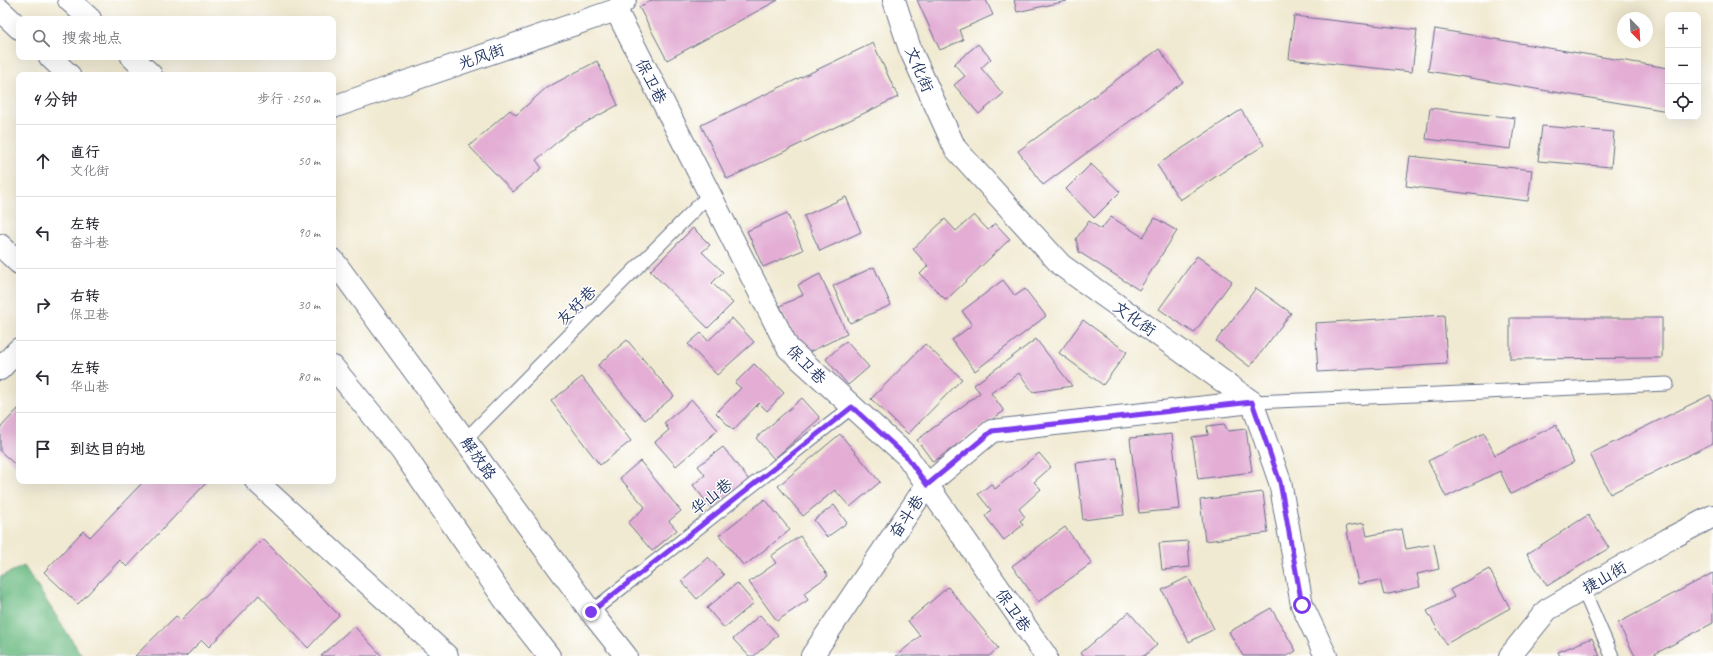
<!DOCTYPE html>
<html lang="zh">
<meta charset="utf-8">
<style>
:root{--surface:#fff;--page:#f7f7f7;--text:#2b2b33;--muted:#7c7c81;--line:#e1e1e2}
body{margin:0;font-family:Caveat,"LXGW WenKai TC",sans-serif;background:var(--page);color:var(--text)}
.controls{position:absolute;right:12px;top:12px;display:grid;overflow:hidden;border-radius:8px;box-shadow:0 4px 16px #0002}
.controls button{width:36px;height:36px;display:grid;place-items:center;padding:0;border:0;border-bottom:1px solid var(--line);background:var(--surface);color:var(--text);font:20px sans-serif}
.compass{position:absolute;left:1617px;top:12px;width:36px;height:36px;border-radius:50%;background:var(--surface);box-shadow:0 4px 16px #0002;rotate:156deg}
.stop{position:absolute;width:12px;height:12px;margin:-9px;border:3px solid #7c3aed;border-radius:50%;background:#fff}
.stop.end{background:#7c3aed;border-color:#fff;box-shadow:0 1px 4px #0008}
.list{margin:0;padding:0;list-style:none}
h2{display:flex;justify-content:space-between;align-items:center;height:52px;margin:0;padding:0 16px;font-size:17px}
h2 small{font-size:13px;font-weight:400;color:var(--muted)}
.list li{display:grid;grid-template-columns:26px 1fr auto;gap:12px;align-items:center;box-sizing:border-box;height:72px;padding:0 16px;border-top:1px solid var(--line)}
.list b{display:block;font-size:15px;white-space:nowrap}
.list p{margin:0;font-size:13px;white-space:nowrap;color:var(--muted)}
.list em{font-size:13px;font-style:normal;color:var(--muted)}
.icon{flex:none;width:22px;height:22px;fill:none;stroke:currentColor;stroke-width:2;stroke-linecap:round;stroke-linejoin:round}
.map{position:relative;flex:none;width:1713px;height:656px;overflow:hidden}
.search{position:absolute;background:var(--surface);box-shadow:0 4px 16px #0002;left:16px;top:16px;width:320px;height:44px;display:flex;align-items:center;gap:10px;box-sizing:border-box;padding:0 14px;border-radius:8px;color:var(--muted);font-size:15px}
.panel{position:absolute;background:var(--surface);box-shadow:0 4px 16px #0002;left:16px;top:72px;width:320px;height:412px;border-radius:8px}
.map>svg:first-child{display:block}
</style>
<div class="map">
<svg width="1713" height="656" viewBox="0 0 1713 656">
<rect width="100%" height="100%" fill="#fff"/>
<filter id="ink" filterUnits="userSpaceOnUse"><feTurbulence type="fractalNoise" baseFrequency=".025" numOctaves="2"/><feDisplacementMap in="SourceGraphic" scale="8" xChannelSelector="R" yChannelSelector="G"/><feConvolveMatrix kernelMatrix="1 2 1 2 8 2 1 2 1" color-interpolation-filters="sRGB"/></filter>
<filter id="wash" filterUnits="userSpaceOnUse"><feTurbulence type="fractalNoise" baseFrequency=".012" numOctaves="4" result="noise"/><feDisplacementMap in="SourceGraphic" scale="16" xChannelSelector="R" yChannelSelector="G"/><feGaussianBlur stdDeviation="0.9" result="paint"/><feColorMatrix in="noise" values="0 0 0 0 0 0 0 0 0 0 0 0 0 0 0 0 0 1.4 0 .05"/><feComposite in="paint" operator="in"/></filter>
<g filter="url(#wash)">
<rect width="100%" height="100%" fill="#f1ead2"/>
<path fill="#6ebc84" stroke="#447671" d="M 24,566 L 82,656 L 0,656 L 0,577 Z"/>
<g id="blocks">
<g fill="#e3add4">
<path d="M 652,0 L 778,0 L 667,60 L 639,7 Z"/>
<path d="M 917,0 L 986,0 L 993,15 L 959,30 L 963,40 L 940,50 Z"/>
<path d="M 1014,0 L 1067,0 L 1067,1 L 1017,12 Z"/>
<path d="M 1294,16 L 1417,30 L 1412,72 L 1289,59 Z"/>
<path d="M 1435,29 L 1668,68 L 1668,111 L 1428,71 Z"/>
<path d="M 873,43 L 898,97 L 727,179 L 701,125 Z"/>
<path d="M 978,44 L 991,59 L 981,68 L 1003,94 L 979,114 L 954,85 L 965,76 L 954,64 Z"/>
<path d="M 1159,49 L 1183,82 L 1043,185 L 1018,151 Z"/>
<path d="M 597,61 L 618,105 L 570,131 L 536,160 L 542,168 L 513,192 L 469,146 L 510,110 L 516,115 L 546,88 Z"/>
<path d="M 1430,108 L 1515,118 L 1511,149 L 1426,139 Z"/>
<path d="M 1241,110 L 1264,145 L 1180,200 L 1157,165 Z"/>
<path d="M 1542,126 L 1614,132 L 1611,167 L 1538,161 Z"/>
<path d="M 1410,156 L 1532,170 L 1528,201 L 1406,186 Z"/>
<path d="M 1091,164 L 1120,192 L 1094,218 L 1066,189 Z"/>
<path d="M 846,197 L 861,232 L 820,251 L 804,216 Z"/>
<path d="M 787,213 L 803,250 L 763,267 L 747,231 Z"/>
<path d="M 974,215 L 988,230 L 995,223 L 1010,239 L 946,300 L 920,274 L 928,266 L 913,249 L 945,219 L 956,231 Z"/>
<path d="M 1111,217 L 1143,237 L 1155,218 L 1177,231 L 1139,290 L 1079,252 L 1076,239 L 1089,221 L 1101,229 Z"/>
<path d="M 693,228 L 710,245 L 702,252 L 723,272 L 712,283 L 733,303 L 708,328 L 650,271 Z"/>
<path d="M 1197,256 L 1232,281 L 1194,333 L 1159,309 Z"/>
<path d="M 874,267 L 891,305 L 850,323 L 833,286 Z"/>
<path d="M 820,274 L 847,334 L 803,355 L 780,306 L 803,295 L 798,285 Z"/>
<path d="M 1003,280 L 1015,296 L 1025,289 L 1046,316 L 975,371 L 952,340 L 972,325 L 962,311 Z"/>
<path d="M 1256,288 L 1291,313 L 1250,367 L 1216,341 Z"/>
<path d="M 1444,315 L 1447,364 L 1318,372 L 1315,323 Z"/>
<path d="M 732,318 L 754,342 L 717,375 L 688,344 L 701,333 L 708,341 Z"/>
<path d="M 1510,318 L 1662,318 L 1662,358 L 1510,359 Z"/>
<path d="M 1083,320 L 1127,352 L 1103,385 L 1059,353 Z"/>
<path d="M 1036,339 L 1072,386 L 1033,392 L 1019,373 L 991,393 L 1004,411 L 933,462 L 917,440 L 980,393 L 974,385 Z"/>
<path d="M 627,340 L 674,396 L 645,420 L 598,365 Z"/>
<path d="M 846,341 L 869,367 L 848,385 L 826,359 Z"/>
<path d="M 925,344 L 962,379 L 908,434 L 871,399 Z"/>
<path d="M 754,364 L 784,393 L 767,411 L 759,403 L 733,430 L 716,413 L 741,388 L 735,383 Z"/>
<path d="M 582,377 L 631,441 L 600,465 L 551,401 Z"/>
<path d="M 1710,395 L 1713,401 L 1713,443 L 1610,494 L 1590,454 Z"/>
<path d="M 802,398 L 820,418 L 774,459 L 756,438 Z"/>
<path d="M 692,400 L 718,430 L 676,466 L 655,442 L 669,430 L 664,423 Z"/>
<path d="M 19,408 L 19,468 L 0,451 L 0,428 Z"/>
<path d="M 1224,424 L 1228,431 L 1246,429 L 1252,472 L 1198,479 L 1192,437 L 1208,435 L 1207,426 Z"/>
<path d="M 1556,425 L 1574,462 L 1511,494 L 1500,471 L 1446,497 L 1428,461 L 1484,433 L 1495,455 Z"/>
<path d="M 840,434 L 880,482 L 850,507 L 835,490 L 803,516 L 778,486 Z"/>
<path d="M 1172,434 L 1180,509 L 1139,513 L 1130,438 Z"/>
<path d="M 723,447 L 749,480 L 712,509 L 693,485 L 705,475 L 698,466 Z"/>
<path d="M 1039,453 L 1051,467 L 1034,482 L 1041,489 L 1019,509 L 1025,517 L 1020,521 L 1023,525 L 1004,540 L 985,516 L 991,510 L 978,494 L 991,484 L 995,489 Z"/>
<path d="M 1117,458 L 1124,515 L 1083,520 L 1076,463 Z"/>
<path d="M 640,461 L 681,511 L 669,521 L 677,530 L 652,551 L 628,523 L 645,507 L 620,478 Z"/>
<path d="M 144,481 L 205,481 L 207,482 L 127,567 L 120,560 L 78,604 L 44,572 L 83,531 L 90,537 Z"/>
<path d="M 1263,492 L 1268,533 L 1205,541 L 1200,500 Z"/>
<path d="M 765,499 L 790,530 L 744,566 L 719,535 Z"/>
<path d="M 834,505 L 847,523 L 827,537 L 814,520 Z"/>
<path d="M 1588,515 L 1609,548 L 1547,586 L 1527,554 Z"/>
<path d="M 1364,523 L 1367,536 L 1402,529 L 1406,549 L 1434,544 L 1439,569 L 1417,574 L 1420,587 L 1384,595 L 1380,580 L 1358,584 L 1346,526 Z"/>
<path d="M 1065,527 L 1092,563 L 1038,602 L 1012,566 Z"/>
<path d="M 800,536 L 828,576 L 804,593 L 808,600 L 777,621 L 749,582 L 776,563 L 771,556 Z"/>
<path d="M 263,539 L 339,615 L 308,648 L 259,595 L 209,647 L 202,640 L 186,656 L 135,656 L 176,616 L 181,620 Z"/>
<path d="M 1188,541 L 1190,567 L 1162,570 L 1159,543 Z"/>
<path d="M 708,557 L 724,575 L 697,599 L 681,581 Z"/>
<path d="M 1489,569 L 1510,608 L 1446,644 L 1427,611 L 1454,597 L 1450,590 Z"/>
<path d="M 1713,573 L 1713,623 L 1651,656 L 1635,656 L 1618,623 Z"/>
<path d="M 1188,577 L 1214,629 L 1189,642 L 1162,590 Z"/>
<path d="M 737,583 L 754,603 L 724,628 L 707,608 Z"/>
<path d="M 948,587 L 998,648 L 989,656 L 896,656 L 920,636 L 908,621 Z"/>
<path d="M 1271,608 L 1296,651 L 1287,656 L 1243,656 L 1229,632 Z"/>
<path d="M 1129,612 L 1157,645 L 1144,656 L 1083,656 L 1081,653 Z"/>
<path d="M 760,615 L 778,635 L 754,656 L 749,656 L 733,639 Z"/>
<path d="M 354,626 L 382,656 L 321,656 Z"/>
<path d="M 1592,638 L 1600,656 L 1560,656 L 1558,652 Z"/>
</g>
</g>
</g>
<g filter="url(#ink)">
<use href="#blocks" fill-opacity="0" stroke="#667087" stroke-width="1"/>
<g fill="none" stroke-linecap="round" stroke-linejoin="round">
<defs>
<g id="lane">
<path d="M 1252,402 L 1667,384"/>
<path d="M 465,440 L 710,194"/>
<path d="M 1583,589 L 1612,656"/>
<path d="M 591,612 L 852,407"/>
</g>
<g id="street">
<path d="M 894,0 L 910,49 L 955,148 L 1061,265 L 1252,402 L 1280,482 L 1302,605 L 1326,656"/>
<path d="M 616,10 L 788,348 L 907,456 L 1046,656"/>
<path d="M 333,107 L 616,10 L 625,0"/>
<path d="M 0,245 L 19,263"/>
<path d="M 0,369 L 19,349"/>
<path d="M 256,481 L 447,656"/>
<path d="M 812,656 L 927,485 L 992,431 L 1252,402"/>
<path d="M 1510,656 L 1547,610 L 1667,540 L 1713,516"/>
</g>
<g id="primary">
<path d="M 69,0 L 90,19"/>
<path d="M 0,10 L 19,28"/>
<path d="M 50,57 L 69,75"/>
<path d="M 132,57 L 151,75"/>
<path d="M 333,260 L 591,612 L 626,656"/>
<path d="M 333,367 L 401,450 L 507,603 L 549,656"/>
</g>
</defs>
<use href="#lane" stroke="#667087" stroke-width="15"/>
<use href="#street" stroke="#667087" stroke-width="24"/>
<use href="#primary" stroke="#667087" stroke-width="24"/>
<use href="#lane" stroke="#fff" stroke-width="13"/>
<use href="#street" stroke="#fff" stroke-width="22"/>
<use href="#primary" stroke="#fff" stroke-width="22"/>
</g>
</g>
<g fill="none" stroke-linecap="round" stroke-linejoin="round" filter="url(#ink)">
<path stroke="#7c3aed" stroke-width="5" d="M 591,612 L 852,407 L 906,456 L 927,485 L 992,431 L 1252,402 L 1280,482 L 1302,605"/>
</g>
<g text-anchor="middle" stroke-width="3" stroke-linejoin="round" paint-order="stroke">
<g font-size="16" fill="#1b2f5e" stroke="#fff">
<text transform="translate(481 56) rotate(-19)" y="6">光风街</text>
<text transform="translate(920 69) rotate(67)" y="6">文化街</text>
<text transform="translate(652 81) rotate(63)" y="6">保卫巷</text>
<text transform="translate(576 305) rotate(-45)" y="6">友好巷</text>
<text transform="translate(1135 318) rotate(35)" y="6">文化街</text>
<text transform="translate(807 364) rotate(45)" y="6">保卫巷</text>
<text transform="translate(479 458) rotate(54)" y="6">解放路</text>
<text transform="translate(711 496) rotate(-38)" y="6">华山巷</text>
<text transform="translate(906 516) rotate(-56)" y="6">奋斗巷</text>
<text transform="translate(1604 577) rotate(-30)" y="6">捷山街</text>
<text transform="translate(1014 610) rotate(55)" y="6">保卫巷</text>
</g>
</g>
</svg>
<div class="controls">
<button>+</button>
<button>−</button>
<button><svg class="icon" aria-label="locate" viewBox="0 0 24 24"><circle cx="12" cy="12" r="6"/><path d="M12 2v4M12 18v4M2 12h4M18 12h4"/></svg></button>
</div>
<svg class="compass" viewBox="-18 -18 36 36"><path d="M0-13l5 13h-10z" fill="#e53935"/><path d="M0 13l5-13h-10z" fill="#7c7c81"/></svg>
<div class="stop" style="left:1302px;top:605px"></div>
<div class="stop end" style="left:591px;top:612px"></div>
<div class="search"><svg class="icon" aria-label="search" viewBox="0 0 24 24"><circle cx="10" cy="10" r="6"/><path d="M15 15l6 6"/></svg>搜索地点</div>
<section class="panel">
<h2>4 分钟<small>步行 · 250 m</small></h2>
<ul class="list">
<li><svg class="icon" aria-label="ahead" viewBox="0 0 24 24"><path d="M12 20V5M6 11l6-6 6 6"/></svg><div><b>直行</b><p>文化街</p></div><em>50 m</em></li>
<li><svg class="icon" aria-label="left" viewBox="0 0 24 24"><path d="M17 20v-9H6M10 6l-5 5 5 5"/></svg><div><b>左转</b><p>奋斗巷</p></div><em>90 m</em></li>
<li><svg class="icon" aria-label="right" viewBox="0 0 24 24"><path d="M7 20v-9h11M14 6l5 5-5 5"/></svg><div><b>右转</b><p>保卫巷</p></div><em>30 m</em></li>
<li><svg class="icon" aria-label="left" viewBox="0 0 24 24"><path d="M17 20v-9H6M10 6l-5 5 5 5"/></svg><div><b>左转</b><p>华山巷</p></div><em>80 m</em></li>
<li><svg class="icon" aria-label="arrive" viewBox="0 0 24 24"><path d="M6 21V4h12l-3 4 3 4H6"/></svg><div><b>到达目的地</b></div></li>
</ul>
</section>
</div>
